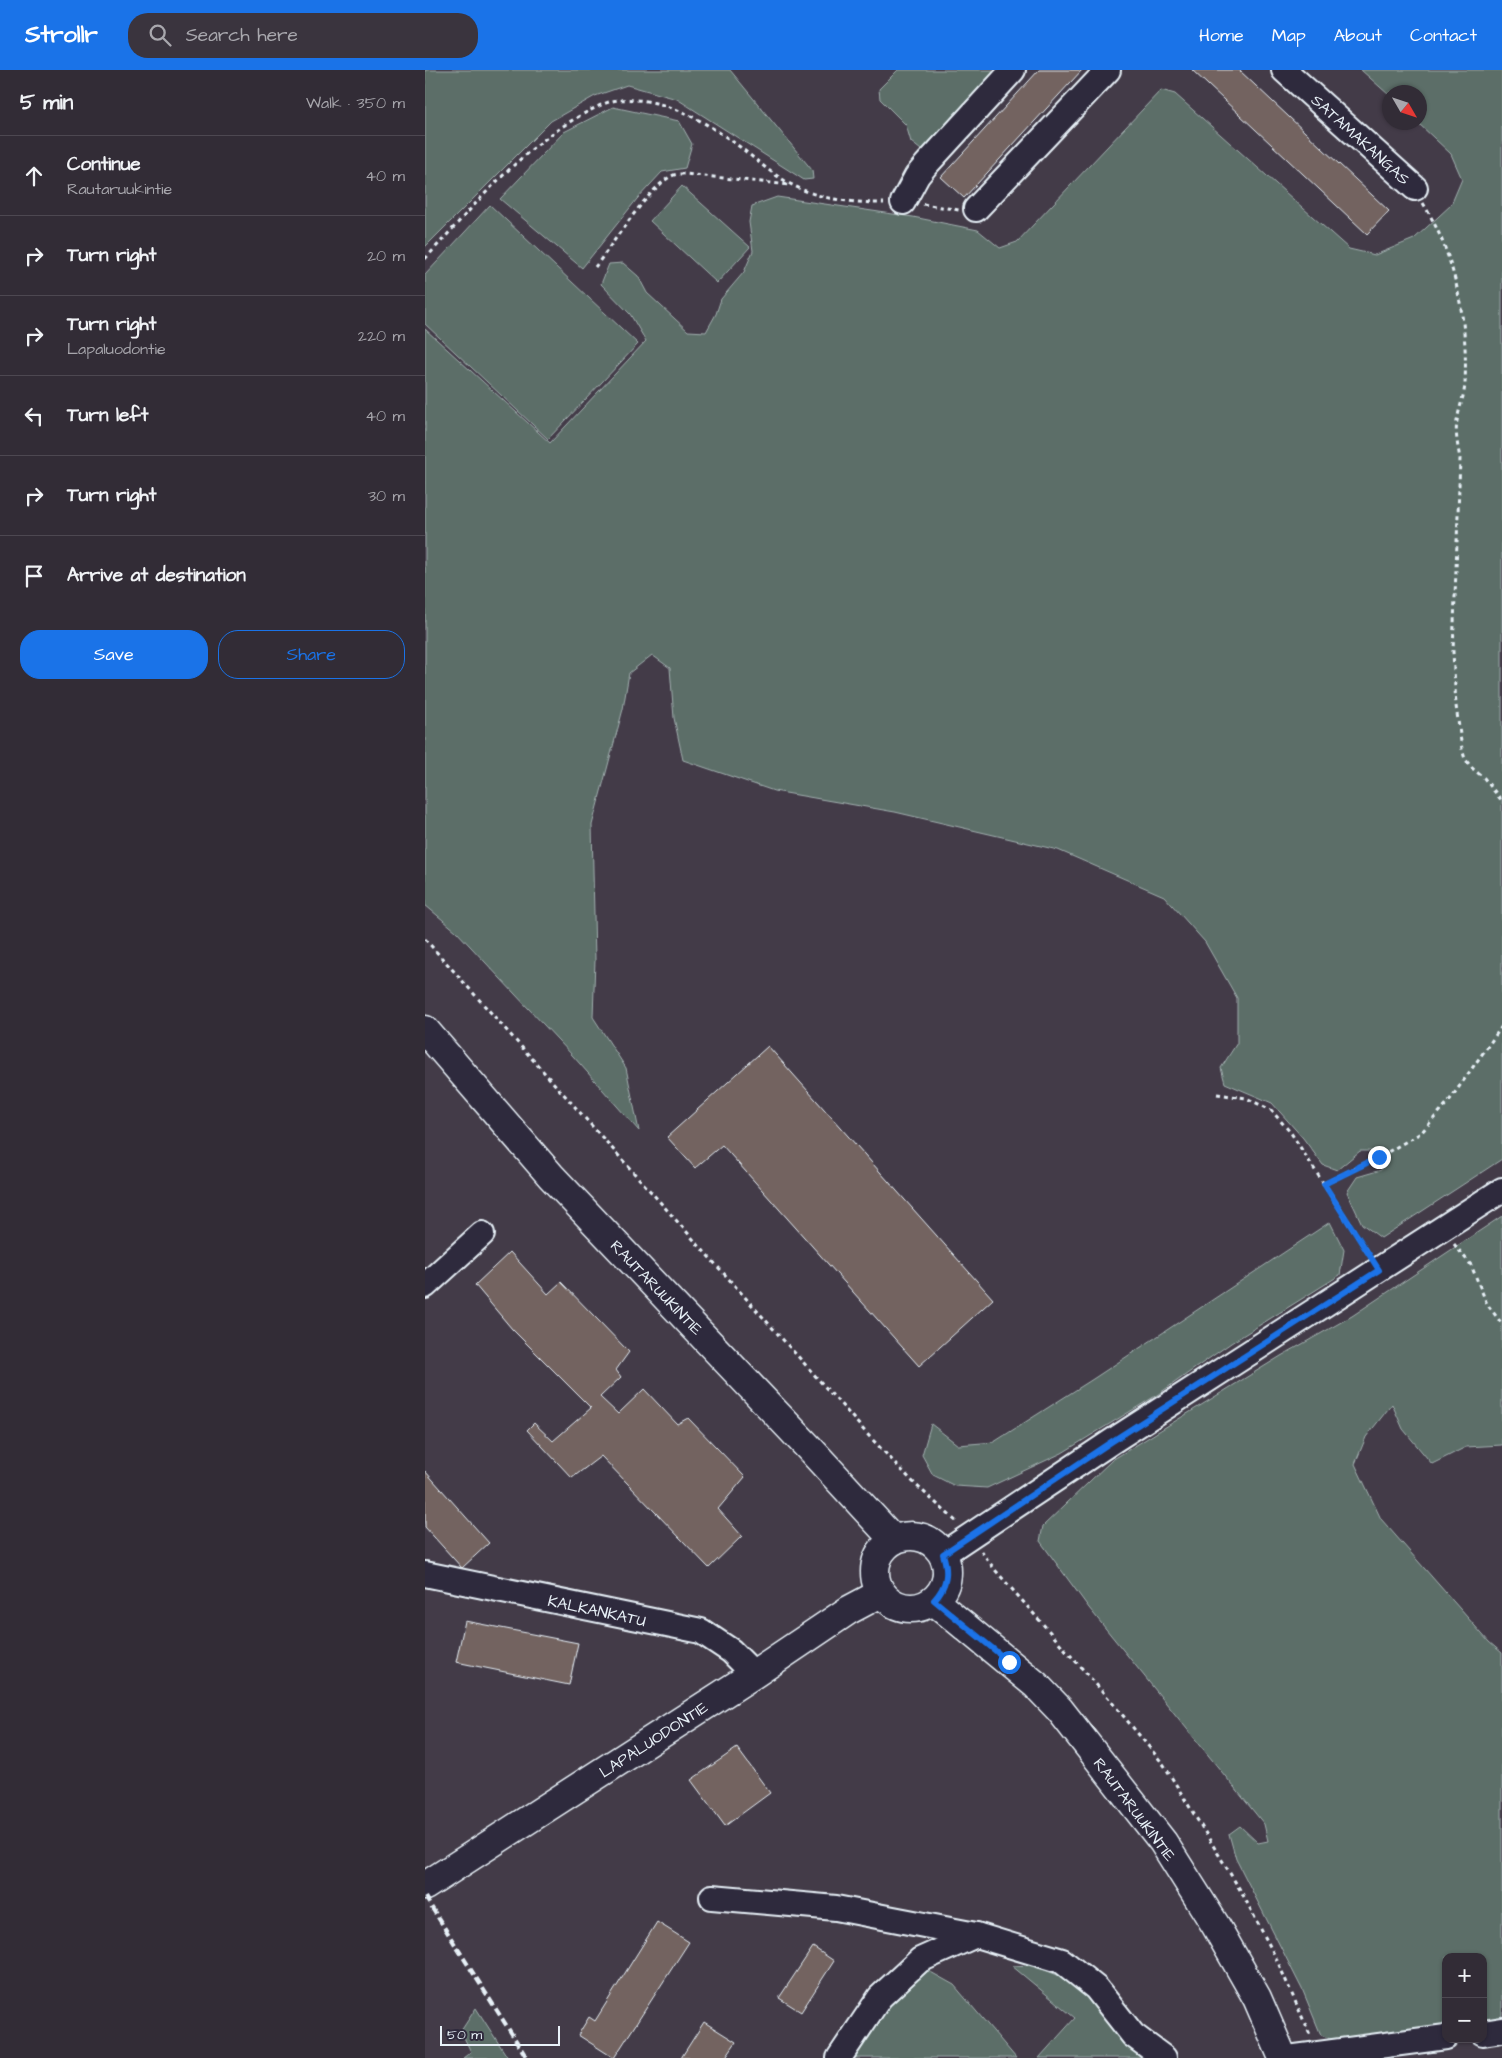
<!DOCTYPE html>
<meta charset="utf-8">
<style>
:root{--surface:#322c36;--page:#3a343e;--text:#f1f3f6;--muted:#a8a7ad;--line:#4d4851;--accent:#1a73e8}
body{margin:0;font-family:"Architects Daughter",sans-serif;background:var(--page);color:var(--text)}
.controls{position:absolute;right:15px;bottom:15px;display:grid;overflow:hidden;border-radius:10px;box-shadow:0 1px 4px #0004}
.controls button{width:45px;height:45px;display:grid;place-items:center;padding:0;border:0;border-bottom:1px solid var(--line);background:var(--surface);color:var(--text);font:25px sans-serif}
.compass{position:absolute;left:957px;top:15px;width:45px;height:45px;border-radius:50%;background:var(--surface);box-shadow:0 1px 4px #0004;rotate:129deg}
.scale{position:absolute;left:15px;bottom:12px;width:120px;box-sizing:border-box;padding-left:5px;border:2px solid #e8f1f8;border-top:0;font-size:14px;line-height:18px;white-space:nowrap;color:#e8f1f8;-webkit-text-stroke:4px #2f2a3d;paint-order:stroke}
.stop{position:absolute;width:15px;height:15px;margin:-11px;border:4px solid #1a73e8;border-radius:50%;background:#fff}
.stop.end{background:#1a73e8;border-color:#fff;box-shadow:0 1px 5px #0008}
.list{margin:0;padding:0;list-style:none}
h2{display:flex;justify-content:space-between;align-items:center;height:65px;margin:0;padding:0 20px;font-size:21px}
h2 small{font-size:16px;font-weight:400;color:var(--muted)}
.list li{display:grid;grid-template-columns:32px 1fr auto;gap:15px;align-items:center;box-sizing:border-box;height:80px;padding:0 20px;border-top:1px solid var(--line)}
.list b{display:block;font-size:19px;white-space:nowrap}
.list p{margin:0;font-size:16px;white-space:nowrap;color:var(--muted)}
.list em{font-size:16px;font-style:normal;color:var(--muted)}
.actions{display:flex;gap:10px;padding:15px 20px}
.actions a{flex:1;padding:11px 0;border:1px solid var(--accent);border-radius:20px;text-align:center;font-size:18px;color:var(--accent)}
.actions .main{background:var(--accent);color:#fff}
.icon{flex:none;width:28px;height:28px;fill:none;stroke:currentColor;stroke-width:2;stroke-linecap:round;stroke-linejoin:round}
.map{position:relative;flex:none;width:1077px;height:1988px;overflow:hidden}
header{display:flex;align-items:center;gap:30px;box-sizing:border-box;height:70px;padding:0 25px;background:var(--accent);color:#fff}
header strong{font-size:24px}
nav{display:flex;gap:28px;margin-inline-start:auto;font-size:18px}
.search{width:350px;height:45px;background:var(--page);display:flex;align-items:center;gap:12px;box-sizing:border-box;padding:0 18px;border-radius:20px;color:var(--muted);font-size:19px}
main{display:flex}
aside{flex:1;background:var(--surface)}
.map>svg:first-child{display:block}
</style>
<header>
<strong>Strollr</strong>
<div class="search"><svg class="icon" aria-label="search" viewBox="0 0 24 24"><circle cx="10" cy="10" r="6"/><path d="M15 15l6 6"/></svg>Search here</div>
<nav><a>Home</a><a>Map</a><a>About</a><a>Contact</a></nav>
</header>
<main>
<aside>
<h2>5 min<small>Walk · 350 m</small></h2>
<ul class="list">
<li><svg class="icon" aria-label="ahead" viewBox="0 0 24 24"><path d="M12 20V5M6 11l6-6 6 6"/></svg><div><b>Continue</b><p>Rautaruukintie</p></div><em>40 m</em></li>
<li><svg class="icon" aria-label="right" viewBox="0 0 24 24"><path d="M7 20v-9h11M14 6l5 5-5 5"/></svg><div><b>Turn right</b></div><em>20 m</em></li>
<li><svg class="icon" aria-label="right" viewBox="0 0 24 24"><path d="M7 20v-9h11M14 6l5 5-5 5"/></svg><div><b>Turn right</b><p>Lapaluodontie</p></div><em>220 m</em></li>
<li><svg class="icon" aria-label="left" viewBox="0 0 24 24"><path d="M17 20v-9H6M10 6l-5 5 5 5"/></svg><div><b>Turn left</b></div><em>40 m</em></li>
<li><svg class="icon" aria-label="right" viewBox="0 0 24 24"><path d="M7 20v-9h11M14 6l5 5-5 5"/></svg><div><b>Turn right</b></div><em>30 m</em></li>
<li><svg class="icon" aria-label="arrive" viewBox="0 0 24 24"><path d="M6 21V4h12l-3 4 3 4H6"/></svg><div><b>Arrive at destination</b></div></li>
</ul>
<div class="actions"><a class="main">Save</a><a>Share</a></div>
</aside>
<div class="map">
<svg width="1077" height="1988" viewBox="0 0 1077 1988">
<rect width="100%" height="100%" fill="#433b48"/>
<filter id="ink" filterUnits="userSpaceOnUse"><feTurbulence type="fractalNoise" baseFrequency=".02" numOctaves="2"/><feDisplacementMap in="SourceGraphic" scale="10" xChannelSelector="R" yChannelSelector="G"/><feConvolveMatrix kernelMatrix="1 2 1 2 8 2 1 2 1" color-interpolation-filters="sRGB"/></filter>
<g filter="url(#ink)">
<g fill="#5b6e67" stroke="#a2b0b0">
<path d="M 0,0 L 305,0 L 387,100 L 388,109 L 379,110 L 252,29 L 202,15 L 170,26 L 126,51 L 0,177 Z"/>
<path d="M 473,0 L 567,0 L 568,10 L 508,78 L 496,80 L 486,72 L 481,55 L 455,29 L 454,19 Z"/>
<path d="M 936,0 L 1077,0 L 1077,1089 L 956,1168 L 937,1154 L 922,1122 L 932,1107 L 956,1100 L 962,1092 L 954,1081 L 935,1081 L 912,1100 L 898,1095 L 878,1068 L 847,1033 L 800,1013 L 796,998 L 812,973 L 812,928 L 780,872 L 739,826 L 633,780 L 470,742 L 349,721 L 258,690 L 249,648 L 245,598 L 227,585 L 204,603 L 198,639 L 167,755 L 170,890 L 168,947 L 201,998 L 214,1061 L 148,986 L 31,861 L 0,835 L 0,259 L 125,373 L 221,271 L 205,244 L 176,214 L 184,194 L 198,193 L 213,206 L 222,223 L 263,261 L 281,262 L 291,244 L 296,229 L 319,202 L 328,181 L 324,152 L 327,136 L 352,127 L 488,147 L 553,160 L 575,178 L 592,172 L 736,20 L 750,24 L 924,179 L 950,185 L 989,169 L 1026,135 L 1037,109 L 1026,84 L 993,53 L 994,22 L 964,22 L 964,25 Z"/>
<path d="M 188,37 L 254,51 L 267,74 L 260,98 L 237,102 L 212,129 L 157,198 L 75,129 L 139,62 Z"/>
<path d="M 257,116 L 325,177 L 292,213 L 225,151 Z"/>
<path d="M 65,135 L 213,274 L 123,369 L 0,254 L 0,205 Z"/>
<path d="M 1077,1146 L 1077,1375 L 1041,1377 L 1007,1394 L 978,1359 L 967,1334 L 941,1367 L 930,1394 L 956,1449 L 1064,1572 L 1077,1583 L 1077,1948 L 1058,1950 L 1058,1887 L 1021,1887 L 1021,1956 L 912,1972 L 896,1965 L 878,1921 L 811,1789 L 804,1764 L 815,1756 L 833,1773 L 843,1771 L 839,1754 L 664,1538 L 615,1471 L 618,1456 L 687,1390 L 856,1286 L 927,1246 Z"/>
<path d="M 905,1152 L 919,1180 L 915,1205 L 806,1273 L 732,1325 L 637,1383 L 562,1418 L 530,1416 L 508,1405 L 497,1385 L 506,1354 L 533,1375 L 569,1372 L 668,1309 Z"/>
<path d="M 607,1895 L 650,1912 L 694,1964 L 718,1988 L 614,1988 L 650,1948 L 587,1896 Z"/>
<path d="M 502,1900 L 529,1915 L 591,1988 L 425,1988 L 479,1917 Z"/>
<path d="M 51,1938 L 83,1988 L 38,1988 L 46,1982 L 36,1961 Z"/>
</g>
<g fill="#736460" stroke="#e8f1f8">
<path d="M 614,0 L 657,0 L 539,128 L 516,107 Z"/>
<path d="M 767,0 L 814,0 L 964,141 L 942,164 Z"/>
<path d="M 343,976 L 568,1229 L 494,1296 L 297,1075 L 270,1098 L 242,1067 Z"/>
<path d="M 85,1182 L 123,1224 L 136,1212 L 204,1282 L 191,1300 L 196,1307 L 175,1327 L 193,1344 L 219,1319 L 252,1354 L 263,1348 L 320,1407 L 293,1439 L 317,1466 L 284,1498 L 176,1386 L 147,1408 L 102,1360 L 109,1353 L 128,1371 L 166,1338 L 87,1259 L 50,1215 Z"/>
<path d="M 0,1401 L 64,1473 L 37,1498 L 0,1457 Z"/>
<path d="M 40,1551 L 153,1573 L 144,1615 L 31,1592 Z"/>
<path d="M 312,1678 L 345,1723 L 300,1756 L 266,1710 Z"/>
<path d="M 232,1852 L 264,1872 L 189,1988 L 153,1965 L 164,1947 L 170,1951 Z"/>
<path d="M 388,1877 L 409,1891 L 376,1942 L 354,1928 Z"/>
<path d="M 279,1952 L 311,1972 L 300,1988 L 256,1988 Z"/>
</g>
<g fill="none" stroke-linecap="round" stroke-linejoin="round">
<defs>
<g id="minor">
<path d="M 859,0 L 990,118"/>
<path d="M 478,132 L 492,106 L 501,95 L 588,0"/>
<path d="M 551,139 L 683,0"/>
<path d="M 0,1216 L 57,1164"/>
<path d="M 518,1484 L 686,1372 L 1077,1120"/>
<path d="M 0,1504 L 276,1561 L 306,1581 L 329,1604"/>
<path d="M 287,1827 L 411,1838 L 551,1865 L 637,1891 L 671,1918 L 708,1965 L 739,1988"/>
<path d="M 1058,1963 L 1077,1960"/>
<path d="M 414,1988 L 455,1927 L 495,1890 L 551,1865"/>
<path d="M 863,1988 L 1021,1967"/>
</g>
<g id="major">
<path d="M 0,960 L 126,1106 L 386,1380 L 469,1470"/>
<circle cx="486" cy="1502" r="36"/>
<path d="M 509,1531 L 611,1615 L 635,1640 L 738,1772 L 791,1856 L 832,1928 L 858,1988"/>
<path d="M 0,1816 L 329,1604 L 424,1540 L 456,1523"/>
</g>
</defs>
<use href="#minor" stroke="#e8f1f8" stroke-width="28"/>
<use href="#major" stroke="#e8f1f8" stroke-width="31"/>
<g stroke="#e8f1f8" stroke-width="3" stroke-dasharray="4 4" stroke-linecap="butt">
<path d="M 998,133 C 1031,187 1043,251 1040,314 C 1039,327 1034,338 1032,351 C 1030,364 1033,377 1035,389 L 1028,582 L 1031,636 L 1037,679 L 1040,689 L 1047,698 L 1059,708 L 1077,731"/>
<path d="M 498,134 L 534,140"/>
<path d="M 0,189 C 49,136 97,76 162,42 C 172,37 182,31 194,30 C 238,26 280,51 315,77 C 329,88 342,100 357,109 C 388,129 424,133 459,133"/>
<path d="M 170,197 C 187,175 222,120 245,107 C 249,104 254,104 260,104 L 365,115"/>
<path d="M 0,869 L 444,1366 L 491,1415 L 533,1453"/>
<path d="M 792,1024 L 821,1028 L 846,1040 L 866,1063 L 944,1184"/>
<path d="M 899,1114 L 954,1087 L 996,1063 L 1024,1031 L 1077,956"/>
<path d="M 1029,1174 L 1046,1195 L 1062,1234 L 1077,1254"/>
<path d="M 556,1481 L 571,1501 L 685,1630 L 739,1695 L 817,1823 L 851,1888 L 886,1967"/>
</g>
<use href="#minor" stroke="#2f2a3d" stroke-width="24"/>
<use href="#major" stroke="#2f2a3d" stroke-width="28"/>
<path stroke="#e8f1f8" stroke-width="4" stroke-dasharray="8 4" stroke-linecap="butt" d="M 0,1827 L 102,1988"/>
</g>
</g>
<g fill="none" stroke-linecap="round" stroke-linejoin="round" filter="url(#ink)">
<path stroke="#1a73e8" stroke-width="6" d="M 584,1592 L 509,1530 C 522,1516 524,1503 518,1484 L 686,1372 L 954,1200 L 899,1114 L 954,1087"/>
</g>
<g text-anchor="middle" stroke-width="4" stroke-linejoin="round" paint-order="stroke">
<g font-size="16" fill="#e8f1f8" stroke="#2f2a3d">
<text transform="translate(936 69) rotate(42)" y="6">SATAMAKANGAS</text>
<text transform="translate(232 1217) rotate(46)" y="6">RAUTARUUKINTIE</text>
<text transform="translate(172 1540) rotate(12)" y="6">KALKANKATU</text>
<text transform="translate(228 1669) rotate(-33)" y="6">LAPALUODONTIE</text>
<text transform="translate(710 1739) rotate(53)" y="6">RAUTARUUKINTIE</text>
</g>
</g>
</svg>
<div class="controls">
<button>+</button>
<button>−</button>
</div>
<svg class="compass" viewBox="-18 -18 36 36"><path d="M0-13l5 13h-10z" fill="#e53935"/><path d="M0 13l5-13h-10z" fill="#a8a7ad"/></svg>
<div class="scale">50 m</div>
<div class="stop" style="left:584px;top:1592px"></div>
<div class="stop end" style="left:954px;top:1087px"></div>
</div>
</main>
